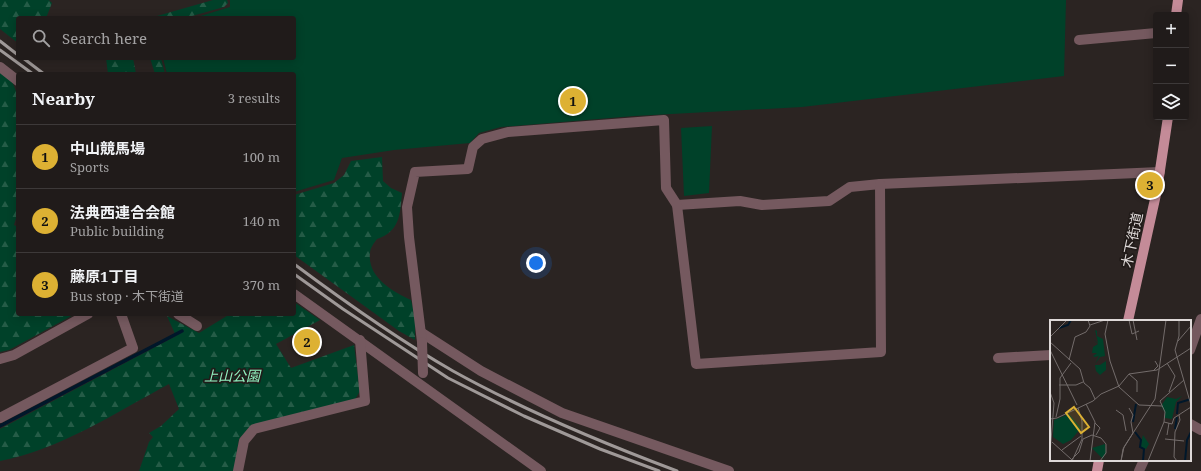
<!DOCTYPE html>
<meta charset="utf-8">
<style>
:root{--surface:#201b1a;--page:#282423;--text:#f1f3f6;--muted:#a2a1a2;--line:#3d3939;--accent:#ddb133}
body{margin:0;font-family:"Noto Serif","Noto Sans JP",serif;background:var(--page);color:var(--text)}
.controls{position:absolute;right:12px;top:12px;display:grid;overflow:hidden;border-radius:4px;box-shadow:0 2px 10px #0003}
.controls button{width:36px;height:36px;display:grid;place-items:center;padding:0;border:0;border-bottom:1px solid var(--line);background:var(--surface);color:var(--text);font:20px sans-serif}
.you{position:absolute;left:536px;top:263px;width:14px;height:14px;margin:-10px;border:3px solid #fff;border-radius:50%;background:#1a73e8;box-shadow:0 0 0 6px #1a73e833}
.badge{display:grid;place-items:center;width:26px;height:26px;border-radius:50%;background:var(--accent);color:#111;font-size:13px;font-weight:700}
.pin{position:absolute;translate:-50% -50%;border:2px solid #fff;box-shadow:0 1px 4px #0006}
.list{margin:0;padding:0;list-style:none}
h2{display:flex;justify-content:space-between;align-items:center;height:52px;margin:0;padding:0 16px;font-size:17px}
h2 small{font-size:13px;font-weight:400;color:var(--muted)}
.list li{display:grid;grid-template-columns:26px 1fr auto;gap:12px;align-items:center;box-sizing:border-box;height:64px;padding:0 16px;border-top:1px solid var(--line)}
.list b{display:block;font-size:15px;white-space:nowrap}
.list p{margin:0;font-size:13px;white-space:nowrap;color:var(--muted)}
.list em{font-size:13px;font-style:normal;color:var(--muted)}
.icon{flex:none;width:22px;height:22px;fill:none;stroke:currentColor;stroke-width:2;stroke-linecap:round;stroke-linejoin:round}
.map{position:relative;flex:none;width:1201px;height:471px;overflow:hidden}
.search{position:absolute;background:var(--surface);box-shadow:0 2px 10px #0003;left:16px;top:16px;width:280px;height:44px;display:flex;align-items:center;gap:10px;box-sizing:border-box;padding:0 14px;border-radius:4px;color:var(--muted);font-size:15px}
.panel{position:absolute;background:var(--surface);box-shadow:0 2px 10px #0003;left:16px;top:72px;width:280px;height:244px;border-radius:4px}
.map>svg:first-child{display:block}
</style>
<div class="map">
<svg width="1201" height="471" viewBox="0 0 1201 471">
<defs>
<pattern id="forest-firs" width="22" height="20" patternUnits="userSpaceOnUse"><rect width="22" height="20" fill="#004129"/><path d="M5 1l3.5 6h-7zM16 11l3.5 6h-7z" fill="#255c47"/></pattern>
</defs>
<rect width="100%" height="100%" fill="#2b2422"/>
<g fill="url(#forest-firs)">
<path d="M 0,0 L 49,0 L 52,3 L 46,18 L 18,18 L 18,43 L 0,29 Z"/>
<path d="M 213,0 L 227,0 L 228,3 L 224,7 L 185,18 L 150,18 Z"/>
<path d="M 106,58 L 133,58 L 136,74 L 108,74 Z"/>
<path d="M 150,58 L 161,58 L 165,74 L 155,74 Z"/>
<path d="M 0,72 L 11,79 L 18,96 L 18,212 L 14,225 L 18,227 L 18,314 L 75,314 L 9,350 L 0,352 Z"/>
<path d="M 382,157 L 383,181 L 391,188 L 402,193 C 400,215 400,231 377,239 C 374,243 370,248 370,253 C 367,277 393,292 411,300 L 415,317 L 415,340 L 399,331 L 294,255 L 294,195 L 334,183 L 344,175 L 351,161 Z"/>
<path d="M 294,302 L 320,320 L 276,344 L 291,368 L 354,345 L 360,391 L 354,401 L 251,426 L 239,439 L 234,471 L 139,471 L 149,442 L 153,437 L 149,433 L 161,426 L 179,409 L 169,384 C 115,413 61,449 0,461 L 0,429 L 176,336 L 167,316 L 199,333 L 230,314 L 294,314 Z"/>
</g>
<g fill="#004129">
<path d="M 230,0 L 1066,0 L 1064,76 L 802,107 L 634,116 L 501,127 L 479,133 L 470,143 L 394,150 L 342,158 L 334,180 L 294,192 L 294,74 L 167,74 L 163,58 L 294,58 L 294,18 L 194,18 L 230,7 Z"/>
<path d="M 712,126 L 709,193 L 684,196 L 681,128 Z"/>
</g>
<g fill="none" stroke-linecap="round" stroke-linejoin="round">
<path stroke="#00172a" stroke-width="3.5" d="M 0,426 L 182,331"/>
<g stroke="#75595f" stroke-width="10">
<path d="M 1079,40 L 1156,33"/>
<path d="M 0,67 L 18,81"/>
<path d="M 677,205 L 740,201 L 762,205 L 829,201 L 850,187 L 880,184 L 1160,172"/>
<path d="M 294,294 L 541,471"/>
<path d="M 178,314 L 197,326"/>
<path d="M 422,333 L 481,371 L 562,413 L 729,471"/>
<path d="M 422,342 L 409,237 L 407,207 L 415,172 L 468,169 L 473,147 L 482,139 L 508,132 L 664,120 L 666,188 L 677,205 L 696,364 L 881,352 L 880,184"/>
<path d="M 1190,350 L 1201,319"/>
<path d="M 998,358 L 1051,355"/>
<path d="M 0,359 L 14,355 L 88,314"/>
<path d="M 0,418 L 133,348 L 121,314"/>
<path d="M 1190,424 L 1201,430"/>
<path d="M 238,471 L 244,441 L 254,429 L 365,401 L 360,340"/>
<path d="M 1139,471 L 1144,460"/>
</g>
<g stroke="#c48b98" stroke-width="10">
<path d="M 1176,15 L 1178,0"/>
<path d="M 1128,321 L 1157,190 L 1168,117"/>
<path d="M 1097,471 L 1099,460"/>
</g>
<g stroke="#9f9998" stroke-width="3">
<path d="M 0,41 L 18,55"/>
<path d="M 0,50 L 33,74"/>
<path d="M 23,58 L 44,74"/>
<path d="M 294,264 C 345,302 397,339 453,371 C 525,411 600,442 677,471"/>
<path d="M 294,274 L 343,309 L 448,378 L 524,416 L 600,449 L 659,471"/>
</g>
<path stroke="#75595f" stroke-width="10" d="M 422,342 L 423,373"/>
</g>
<g text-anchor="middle" stroke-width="3.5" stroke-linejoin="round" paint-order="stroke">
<g font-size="14" fill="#ded9d8" stroke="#211b19">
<text transform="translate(1132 240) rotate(-78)" y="5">木下街道</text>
</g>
<g font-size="14" font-style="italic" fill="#92f1c0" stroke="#211b19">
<text x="232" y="381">上山公園</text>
</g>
</g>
<g transform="translate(1050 320)">
<rect width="141" height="141" fill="#2b2422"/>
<path d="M 45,10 L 47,11 L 47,16 L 53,19 L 55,36 L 50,37 L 45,44 L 49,36 L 45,37 L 43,36 L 47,33 L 42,33 L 43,27 L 48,24 L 44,20 L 48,23 ZM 56,41 L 56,50 L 50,55 L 46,51 L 45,45 L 50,45 Z" fill="#004129"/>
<path d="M 132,76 L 126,82 L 122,99 L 115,98 L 115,93 L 111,86 L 117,77 L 126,79 ZM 19,94 L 31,108 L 21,120 L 13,124 L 3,117 L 4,100 ZM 93,115 L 99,124 L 96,129 L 90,127 ZM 55,124 L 56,132 L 53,139 L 42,128 Z" fill="#004129"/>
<path fill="none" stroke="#00172a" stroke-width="2" d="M 86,0 L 100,0M 9,8 L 18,5 L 21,0M 127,94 L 128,83 L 141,79M 83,102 L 86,84M 125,109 L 127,97M 85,112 L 91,120 L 90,127 L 94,129 L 93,141M 135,141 L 137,120 L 141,112"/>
<path fill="none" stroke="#736c6b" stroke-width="1" d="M 58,0 L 55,14 L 60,41 L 69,67 L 89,85 L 112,86M 79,0 L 82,14 L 89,11M 83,0 L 87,20M 129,0 L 129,16 L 125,30 L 141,85M 40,5 L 55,0M 0,17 L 17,0M 128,21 L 141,6M 0,22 L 30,49 L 34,63 L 40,68 L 45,79M 0,30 L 27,85M 19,40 L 25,17 L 36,12 L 40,6 L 38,0M 117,43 L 125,56 L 119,72M 103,51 L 108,46 L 105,41M 79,54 L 87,61 L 87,72M 9,65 L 26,65 L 33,62M 0,72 L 4,83 L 0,133M 36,84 L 45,102 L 40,141M 66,90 L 73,95 L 76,111M 6,97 L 10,79 L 10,58 L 21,43M 0,99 L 7,98 L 43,81 L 51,74 L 69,66 L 79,54 L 107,50 L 141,28M 114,102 L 115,92 L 110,81 L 134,60M 45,103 L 50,108 L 46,115M 117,115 L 119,103M 115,119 L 134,121M 2,122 L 21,139M 12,130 L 31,116M 20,141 L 29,132 L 33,119 L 42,115 L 51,118 L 56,124 L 56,133 L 50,141M 22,141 L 32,119 L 32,101 L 28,88M 71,141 L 73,129 L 83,113 L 81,102 L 83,95 L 79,88M 71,141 L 74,127 L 105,79 L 116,0M 98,141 L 114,102 L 122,104 L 124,98 L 141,87M 127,141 L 124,137 L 125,112 L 130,100 L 129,95"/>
<path fill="#ddb133" fill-opacity="0.15" stroke="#ddb133" stroke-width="2" d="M 24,87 L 39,107 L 31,113 L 16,93 Z"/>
<rect width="141" height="141" fill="none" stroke="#ded9d8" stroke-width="2"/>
</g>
</svg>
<div class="controls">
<button>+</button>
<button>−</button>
<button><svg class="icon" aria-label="layers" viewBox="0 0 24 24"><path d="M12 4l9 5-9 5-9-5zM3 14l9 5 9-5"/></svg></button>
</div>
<div class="you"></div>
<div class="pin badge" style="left:573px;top:101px">1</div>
<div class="pin badge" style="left:307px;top:342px">2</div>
<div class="pin badge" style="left:1150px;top:185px">3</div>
<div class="search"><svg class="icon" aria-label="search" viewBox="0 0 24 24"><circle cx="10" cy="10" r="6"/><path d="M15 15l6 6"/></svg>Search here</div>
<section class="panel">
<h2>Nearby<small>3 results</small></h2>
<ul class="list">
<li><span class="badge">1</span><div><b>中山競馬場</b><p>Sports</p></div><em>100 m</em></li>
<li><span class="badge">2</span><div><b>法典西連合会館</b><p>Public building</p></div><em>140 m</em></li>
<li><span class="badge">3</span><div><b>藤原1丁目</b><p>Bus stop · 木下街道</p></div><em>370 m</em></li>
</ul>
</section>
</div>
